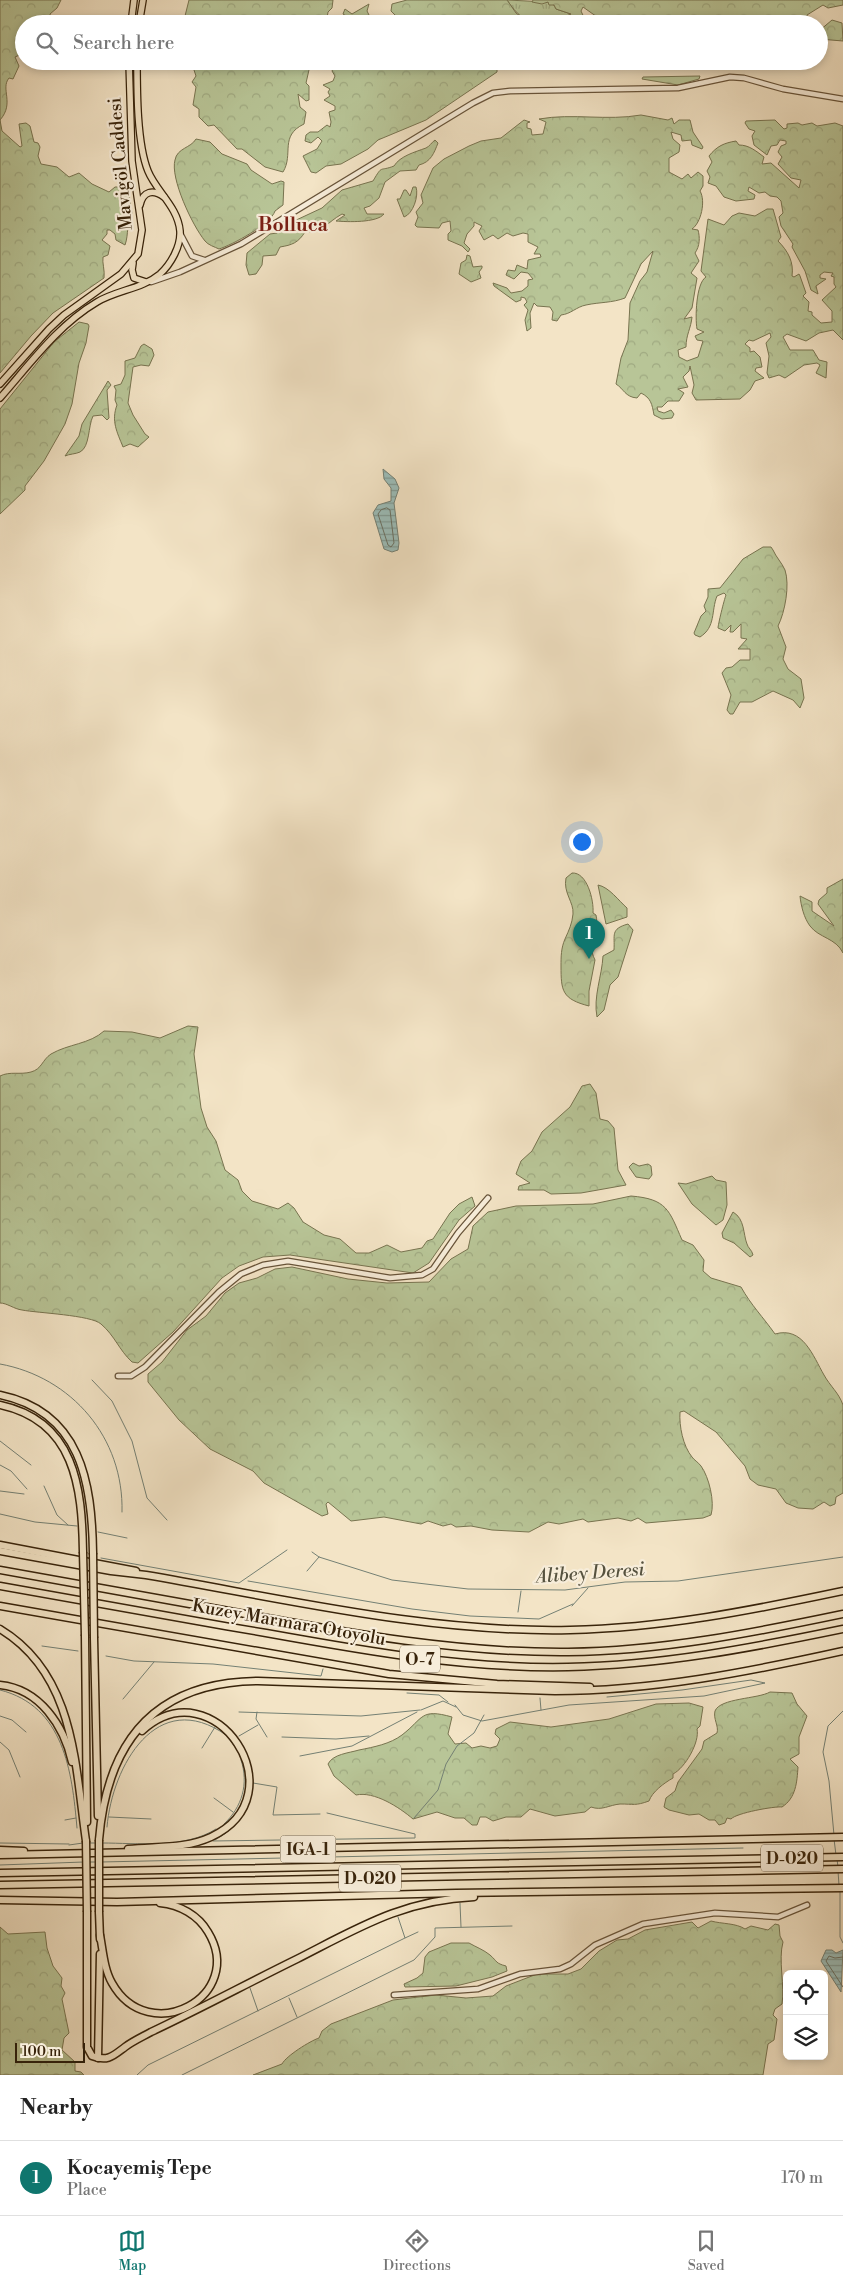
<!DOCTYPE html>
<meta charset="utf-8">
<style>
:root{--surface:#fff;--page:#f2f2f2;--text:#222;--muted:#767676;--line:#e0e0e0;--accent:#0f766e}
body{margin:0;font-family:"Libre Bodoni",serif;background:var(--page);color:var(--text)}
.controls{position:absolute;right:15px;bottom:15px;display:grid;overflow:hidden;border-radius:8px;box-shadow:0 2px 8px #0003}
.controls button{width:45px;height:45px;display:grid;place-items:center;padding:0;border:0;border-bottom:1px solid var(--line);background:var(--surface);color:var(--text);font:25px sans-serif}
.scale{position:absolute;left:15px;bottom:12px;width:70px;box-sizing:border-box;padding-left:5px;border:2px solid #38230a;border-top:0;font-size:14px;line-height:18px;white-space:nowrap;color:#38230a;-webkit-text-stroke:4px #f7edda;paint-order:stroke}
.you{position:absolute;left:581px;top:841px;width:18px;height:18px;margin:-12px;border:4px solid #fff;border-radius:50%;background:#1a73e8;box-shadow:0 0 0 8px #1a73e833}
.badge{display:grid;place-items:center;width:32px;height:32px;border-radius:50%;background:var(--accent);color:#fff;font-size:16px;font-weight:700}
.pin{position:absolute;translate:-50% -41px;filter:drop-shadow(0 1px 2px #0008)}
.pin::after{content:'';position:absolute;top:26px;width:18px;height:15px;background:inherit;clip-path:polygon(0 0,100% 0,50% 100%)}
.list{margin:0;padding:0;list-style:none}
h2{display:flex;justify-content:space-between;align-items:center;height:65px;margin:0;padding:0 20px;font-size:21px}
h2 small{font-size:16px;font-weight:400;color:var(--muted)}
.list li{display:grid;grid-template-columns:32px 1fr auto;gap:15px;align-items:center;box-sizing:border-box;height:75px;padding:0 20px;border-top:1px solid var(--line)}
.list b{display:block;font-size:19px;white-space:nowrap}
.list p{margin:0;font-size:16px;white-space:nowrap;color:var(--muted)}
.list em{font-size:16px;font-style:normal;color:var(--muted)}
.icon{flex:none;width:28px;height:28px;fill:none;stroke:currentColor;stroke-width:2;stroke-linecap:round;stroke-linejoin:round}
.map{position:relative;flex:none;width:843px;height:2075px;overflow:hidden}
.search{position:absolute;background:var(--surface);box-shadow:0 2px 8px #0003;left:15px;right:15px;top:15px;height:55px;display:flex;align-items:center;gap:12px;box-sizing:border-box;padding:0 18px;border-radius:28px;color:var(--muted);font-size:19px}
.sheet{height:140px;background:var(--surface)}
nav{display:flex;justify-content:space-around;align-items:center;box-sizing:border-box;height:70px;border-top:1px solid var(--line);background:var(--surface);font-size:14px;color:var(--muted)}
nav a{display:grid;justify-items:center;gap:2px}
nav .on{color:var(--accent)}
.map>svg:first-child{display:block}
</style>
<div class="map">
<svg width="843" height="2075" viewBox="0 0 843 2075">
<defs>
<pattern id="grass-tufts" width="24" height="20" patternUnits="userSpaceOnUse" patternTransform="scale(1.25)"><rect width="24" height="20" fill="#b8c597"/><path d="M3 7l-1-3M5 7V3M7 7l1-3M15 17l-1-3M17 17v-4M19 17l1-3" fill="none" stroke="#9fa981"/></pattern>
<pattern id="forest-crowns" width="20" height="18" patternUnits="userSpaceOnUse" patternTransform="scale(1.25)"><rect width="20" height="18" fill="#b8c597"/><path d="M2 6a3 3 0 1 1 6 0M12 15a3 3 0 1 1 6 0" fill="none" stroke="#9fa981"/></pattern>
<pattern id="water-rules" width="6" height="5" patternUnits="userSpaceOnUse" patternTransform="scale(1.25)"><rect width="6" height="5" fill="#9cbeba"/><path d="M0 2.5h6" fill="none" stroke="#809a95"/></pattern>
</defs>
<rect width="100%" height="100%" fill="#f3e4c6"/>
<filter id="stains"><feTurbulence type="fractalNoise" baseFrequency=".004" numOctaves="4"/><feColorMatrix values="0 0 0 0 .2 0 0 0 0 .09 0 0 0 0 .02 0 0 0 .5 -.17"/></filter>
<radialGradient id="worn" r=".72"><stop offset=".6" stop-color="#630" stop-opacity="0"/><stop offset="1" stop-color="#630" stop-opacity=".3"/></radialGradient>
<path fill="url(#grass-tufts)" stroke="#787450" d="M 507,0 L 548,2 L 554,5 L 556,9 L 571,14 L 567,16 L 574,21 L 574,24 C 540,24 527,30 507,0 Z"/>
<g fill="url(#forest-crowns)" stroke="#787450">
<path d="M 0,0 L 61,0 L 57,8 L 50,14 L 52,24 L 24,24 L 24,53 L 15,57 L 19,66 L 13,79 L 9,78 C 0,89 15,103 0,120 L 2,131 L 20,147 L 22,146 L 19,124 L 26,123 L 30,126 L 34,142 L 38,143 L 40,147 L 38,156 L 41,164 L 57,167 L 69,177 L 79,173 L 92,184 L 109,192 L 115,187 L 120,187 L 122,192 L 129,196 L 132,213 C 126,223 129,234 125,245 L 116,240 L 115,234 L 110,230 L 107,230 L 107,234 L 102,240 L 110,246 L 108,255 L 103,257 C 102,263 105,270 104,278 L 53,313 L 31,336 L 0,373 Z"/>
<path d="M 189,0 L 333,0 L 332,8 L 328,12 L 326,24 L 183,24 Z"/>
<path d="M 407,0 L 507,0 L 516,13 L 531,24 L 386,24 L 387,20 L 395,20 L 397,17 L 391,11 L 392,4 Z"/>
<path d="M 533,0 L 843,0 L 843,5 L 828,8 L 823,5 L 807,15 L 807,19 L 816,24 L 607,24 L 583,7 L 581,11 L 587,24 L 574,24 L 574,21 L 567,16 L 571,14 L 556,9 L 554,5 L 549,5 L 548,2 L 542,4 L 532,2 Z"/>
<path d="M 369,4 L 367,11 L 370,17 L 378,21 L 378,24 L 349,24 L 349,18 L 343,14 L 345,9 L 352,14 Z"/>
<path d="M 832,20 L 842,23 L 843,41 L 819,39 L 819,31 Z"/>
<path d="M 191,61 L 311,61 L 306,83 L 309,86 L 309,100 L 306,101 L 298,94 L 300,107 L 306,112 L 304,124 C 279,136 294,154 283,172 L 265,167 L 242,149 L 237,149 L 214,125 L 208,126 L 199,117 L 199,109 L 193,105 L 196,87 L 192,82 L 196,76 Z"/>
<path d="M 337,61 L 504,61 L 504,66 L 497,69 L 497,72 L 426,120 L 378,140 L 368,149 L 341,164 L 326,166 L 316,173 L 311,172 L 303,156 L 317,149 L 322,141 L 318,137 L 311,143 L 305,141 L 306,135 L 310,132 L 318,132 L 327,125 L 330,127 L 331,122 L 329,112 L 335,110 L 335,106 L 324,100 L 330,96 L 328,92 L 330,89 L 323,85 L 333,81 L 335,76 L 332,71 L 335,64 L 339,63 Z"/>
<path d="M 700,76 L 699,79 L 678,85 L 642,79 L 643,77 Z"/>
<path d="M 641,115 L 668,120 L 672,118 L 674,124 L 679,120 L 690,120 L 693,132 L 703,147 L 702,149 L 692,145 L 691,140 L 682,141 L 681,135 L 671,132 L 673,139 L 680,145 L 679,152 L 669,158 L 669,172 L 682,179 L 688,174 L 691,178 L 698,172 L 703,176 L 703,186 L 700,191 C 706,201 701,223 692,229 L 698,230 C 700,237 700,246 695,253 L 699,261 L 691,273 L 697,278 L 692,308 L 684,319 L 692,317 C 691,328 686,335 686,347 L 678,350 L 679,357 L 687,361 L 698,357 L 703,341 L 697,340 L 695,336 L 704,332 L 697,329 C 695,318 696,283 706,277 L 701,271 L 708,219 L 724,225 L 732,216 L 739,213 L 755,216 L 767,209 L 773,209 L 781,237 L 778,241 C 788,251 794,262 792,276 L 794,277 L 799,274 L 800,276 L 806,293 L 803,296 L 809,302 L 808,311 L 812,312 L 812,315 L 821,323 L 832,322 L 832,311 L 822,300 L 836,287 L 834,284 L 834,277 L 831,276 L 833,273 L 824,272 L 820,275 L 820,278 L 826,279 L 816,286 L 818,294 L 811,290 L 805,271 L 792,247 L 793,244 L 781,226 L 779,217 L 783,213 L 781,201 L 777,197 L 770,196 L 765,192 L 759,193 L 749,187 L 748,191 L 755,195 L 754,199 L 736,201 L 724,197 L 716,186 L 708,183 L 710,177 L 707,171 L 712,162 L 709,156 C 717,146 724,143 736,141 L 739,145 C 749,145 756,151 764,157 L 762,164 L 771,163 L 799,188 L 801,180 L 791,178 L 778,164 L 782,157 L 778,152 L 781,146 L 786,144 L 786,141 L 780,140 L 777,145 L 771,146 L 767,155 L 754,145 L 752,136 L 755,131 L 749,129 L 745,123 L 746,121 L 775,120 L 784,129 L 787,128 L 787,124 L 798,123 L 802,125 L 812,123 L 817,126 L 835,123 L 843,126 L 843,340 L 833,330 L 819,333 L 806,341 L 787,334 L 783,337 L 790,350 L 813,350 L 819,360 L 827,362 L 826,378 L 816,373 L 820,365 L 817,363 L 804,365 L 785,378 L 779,375 L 769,378 L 767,373 L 769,356 L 766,343 L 771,337 L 770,333 L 753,341 L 749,340 L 745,344 L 750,348 L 750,352 L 754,351 L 760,357 L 762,367 L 756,368 L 755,371 L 764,378 L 755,381 L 750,390 L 740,399 L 696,400 L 692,393 L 694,385 L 690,366 L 689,371 L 683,377 L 688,387 L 678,389 L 684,393 L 679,401 L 668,401 L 662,407 L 657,407 L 658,411 L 664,413 L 671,410 L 674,414 L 672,418 L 662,419 L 654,415 C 652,404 651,398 641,393 L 637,398 C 625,397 624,389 616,384 L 621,358 L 628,340 L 630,303 L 640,281 L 647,272 L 653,251 L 641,264 L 625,298 C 612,303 600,302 586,305 C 576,307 571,314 561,315 L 557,321 L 552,320 L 553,312 L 550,307 L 537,306 L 534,303 L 530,313 L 531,328 L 527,331 L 525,320 L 528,310 L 524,305 L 527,302 L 525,298 L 521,297 L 521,300 L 516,302 L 494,286 L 493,283 L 507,288 L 511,293 L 522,291 L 528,286 L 528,280 L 533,279 L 528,273 L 521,272 L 514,279 L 506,275 L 508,270 L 515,271 L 517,265 L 527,269 L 528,260 L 541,257 L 540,254 L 534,254 L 538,247 L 528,242 L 528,234 L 523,233 L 513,236 L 507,233 L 498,239 L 493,235 L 484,240 L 479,231 L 482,226 L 474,222 L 474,226 L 467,234 L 464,243 L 470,249 L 468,252 L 462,246 L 448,240 L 448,234 L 451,231 L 450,221 L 442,223 L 439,228 L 417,227 L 415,225 L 418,217 L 416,212 L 423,203 L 421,195 L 433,168 L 444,159 L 469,146 L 481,141 L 501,138 L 524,120 L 530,122 L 527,123 L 527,128 L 531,129 L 532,135 L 543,134 L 546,122 L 539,119 C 573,113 607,121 641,115 Z"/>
<path d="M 196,139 L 210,142 L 222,154 L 247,164 L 251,170 L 272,184 L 281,181 L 284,182 L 283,205 L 275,211 C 271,224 232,245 219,249 C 215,247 208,245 205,241 C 192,225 170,178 175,160 C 177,148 191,148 196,139 Z"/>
<path d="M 435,140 L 438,143 C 434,153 431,162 419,165 L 416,170 L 400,171 L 385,182 L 379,198 L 370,206 L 364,208 L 367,214 L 384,214 C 377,223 347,222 336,221 L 345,215 L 342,214 C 326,223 324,232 305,232 C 298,243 292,245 280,247 L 276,255 L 263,256 L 262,265 L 256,274 L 249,275 L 246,265 L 247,253 L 270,234 L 277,233 L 292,222 L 322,208 L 342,190 L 373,181 C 383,164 379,172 394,166 C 400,156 415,152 426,148 C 430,146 431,143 435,140 Z"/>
<path d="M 413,187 L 416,187 C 419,196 413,214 404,217 L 397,199 L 400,199 L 404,190 L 406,190 L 410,196 Z"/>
<path d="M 467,255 L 470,256 L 473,267 L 482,266 L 482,268 L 479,272 L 481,278 L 471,282 L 459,274 L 461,263 L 466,260 Z"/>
<path d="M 79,322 L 88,324 L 89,326 L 86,343 L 79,363 L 72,404 L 65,424 L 44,461 L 25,486 L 25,490 L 0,514 L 0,409 L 54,342 Z"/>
<path d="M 144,344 L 152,349 L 154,355 L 149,366 L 141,365 L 133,367 L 128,403 L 133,415 L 145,434 L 149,437 L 138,447 L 130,444 L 123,447 C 117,432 111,421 117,405 L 115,400 L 116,390 L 114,386 L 121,384 L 125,375 L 125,361 L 135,358 L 141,346 Z"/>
<path d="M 108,381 L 111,385 L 107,390 L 109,418 L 107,420 L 102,415 L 93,416 C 88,426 90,447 80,452 C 76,454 69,454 65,456 L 79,436 L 82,424 Z"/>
<path d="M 763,547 L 771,547 L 773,550 C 776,557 782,563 785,570 C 790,585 785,612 778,626 L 786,647 L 783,659 L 788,669 L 801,679 L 804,698 L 800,708 L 793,700 L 773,691 L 752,702 L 740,702 L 733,714 L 730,714 L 727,710 L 731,695 L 722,673 L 726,668 L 732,667 L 740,660 L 750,660 L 750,649 L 738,649 L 747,639 L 741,638 L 741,624 L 733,632 L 730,632 L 731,625 L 725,631 L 718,628 C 718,625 724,600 726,595 L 724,593 L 717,596 C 711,611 716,627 700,637 L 695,635 L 694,633 L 701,616 L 706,611 L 704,606 L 708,597 L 708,589 L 720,588 L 743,559 Z"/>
<path d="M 572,873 C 587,872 594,900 593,913 L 596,915 C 600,934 585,940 595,960 L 589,991 L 589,1006 C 562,999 561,991 561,966 C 561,957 561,948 565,939 C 569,930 572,924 573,914 C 574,902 563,893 566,878 Z"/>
<path d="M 843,879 L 843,953 C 836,938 819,938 810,926 C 804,918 801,906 800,896 L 812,902 L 812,911 L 834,926 L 818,904 L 819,900 L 827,893 L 827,888 Z"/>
<path d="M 598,885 C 609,887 619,901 627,908 L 627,917 L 606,924 Z"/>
<path d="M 628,924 L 633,930 L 618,977 L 610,985 L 604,1010 L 597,1017 C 593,997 602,976 603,956 L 614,950 C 615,935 610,929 628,924 Z"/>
<path d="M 188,1026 L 198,1027 L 194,1054 L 201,1108 L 207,1127 L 216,1141 L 225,1170 L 238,1180 L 242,1191 L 252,1201 L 278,1209 L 288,1203 L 294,1208 L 303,1222 L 324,1235 L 340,1239 L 356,1253 L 369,1253 L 387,1245 L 401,1252 L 422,1248 L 427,1241 L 433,1239 L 450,1213 L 459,1204 L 472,1197 L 475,1206 L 459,1220 L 429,1263 L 413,1273 L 290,1255 L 263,1257 L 239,1266 L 222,1278 L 173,1332 L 138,1363 L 132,1362 C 119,1350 115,1336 101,1324 C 91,1315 37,1313 22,1310 C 14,1309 7,1303 0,1303 L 0,1076 C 10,1071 20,1075 31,1072 C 42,1069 42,1060 51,1054 C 68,1044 90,1044 104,1031 L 132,1032 L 160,1038 Z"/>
<path d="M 590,1084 L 596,1093 L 600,1119 L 608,1121 L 614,1128 L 618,1170 L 626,1185 L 581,1193 L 551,1194 L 544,1190 L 518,1190 L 519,1186 L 530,1183 L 516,1174 L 521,1161 L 532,1151 L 542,1132 L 570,1107 L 582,1086 Z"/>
<path d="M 633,1163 L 639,1166 L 648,1164 L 651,1166 L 652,1175 L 649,1179 L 636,1177 L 629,1167 Z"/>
<path d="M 712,1176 L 716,1180 L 726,1182 L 727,1205 L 723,1220 L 716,1225 L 692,1204 L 678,1183 L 686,1184 Z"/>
<path d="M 631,1196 C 667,1199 669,1210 682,1240 L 693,1245 L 704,1260 L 703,1271 L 711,1278 L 741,1287 C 751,1305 763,1317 775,1334 C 803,1326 813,1356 824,1375 C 830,1386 839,1393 843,1405 L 843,1493 L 836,1497 L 835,1504 L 830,1506 L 824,1502 L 813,1509 L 798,1508 L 786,1503 L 776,1489 L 758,1485 L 750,1479 L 745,1466 L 716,1432 L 684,1411 L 680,1412 C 679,1426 683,1446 692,1457 C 694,1460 698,1462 701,1466 C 709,1477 715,1502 711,1515 L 703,1518 L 646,1523 L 638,1518 L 631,1521 L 618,1518 L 588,1522 L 583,1519 L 559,1524 L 548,1522 L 529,1532 L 492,1530 L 471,1526 L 456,1527 L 451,1524 L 443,1526 L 428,1521 L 421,1524 L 384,1517 L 351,1521 L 328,1502 L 326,1504 L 328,1514 L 322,1516 L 264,1483 L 253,1471 L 210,1449 L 179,1420 L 148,1382 L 148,1374 L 162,1362 L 187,1330 L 206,1316 L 225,1293 L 239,1283 L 257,1278 L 275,1269 L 292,1267 L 348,1279 L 387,1283 L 429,1282 L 451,1259 L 468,1249 L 473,1226 L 488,1212 L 516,1206 L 593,1204 Z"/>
<path d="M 733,1212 C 745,1219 743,1234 747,1244 C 748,1248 752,1250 753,1255 L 750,1257 L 734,1243 L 723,1238 L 722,1233 Z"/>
<path d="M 770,1692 L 792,1693 L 797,1704 L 807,1716 L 799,1737 L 799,1754 L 790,1759 L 798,1767 C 797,1782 796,1798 782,1807 C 775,1806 736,1813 731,1819 L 727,1818 L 725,1823 L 719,1825 L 715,1820 L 709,1820 L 699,1814 L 689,1815 L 669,1810 L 664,1807 L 666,1798 L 675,1791 L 678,1782 L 702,1749 L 704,1741 L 717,1733 C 719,1726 713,1719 715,1711 C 720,1698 758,1699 770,1692 Z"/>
<path d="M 689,1703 L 703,1707 L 700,1726 L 697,1729 C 700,1742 685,1768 673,1774 L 673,1778 C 664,1783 652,1792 649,1801 C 635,1806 634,1804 620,1804 C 609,1805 602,1811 591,1807 L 585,1812 L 555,1816 L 530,1809 L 521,1817 L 506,1817 L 493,1821 L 486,1817 L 480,1817 L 477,1825 L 472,1825 L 464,1818 L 455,1818 L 437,1812 L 413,1819 C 399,1807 374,1791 356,1795 L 334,1776 L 328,1764 C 333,1754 349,1753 359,1750 C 374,1747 390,1744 402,1735 C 424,1718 420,1708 452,1717 L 448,1734 L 455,1744 L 466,1743 L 472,1748 L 481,1746 L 490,1748 L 497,1746 L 500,1739 L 495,1734 L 496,1729 L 510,1722 L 551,1727 L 609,1719 L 656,1704 Z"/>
<path d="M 711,1921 C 722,1924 736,1923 745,1929 L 751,1926 L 768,1930 L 775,1924 L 779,1925 L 780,1936 L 783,1942 C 778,1960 785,1986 782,2004 L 775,2009 L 773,2015 L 777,2019 L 774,2040 L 768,2044 L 763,2075 L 253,2075 L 282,2064 C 286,2056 310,2041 319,2038 L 322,2031 L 331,2024 L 393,2000 L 436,1995 L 466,1998 L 493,1996 L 506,1986 L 537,1974 L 568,1974 L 581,1969 L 599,1951 L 617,1940 L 628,1939 L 645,1930 L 692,1922 L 698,1928 Z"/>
<path d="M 0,1927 L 8,1934 L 45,1932 L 47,1948 L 53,1966 L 62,1978 L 61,1986 L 65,1993 L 62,1999 L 69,2033 L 64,2038 L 62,2050 L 75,2062 L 75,2071 L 81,2072 L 84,2075 L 0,2075 Z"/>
<path d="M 451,1943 L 469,1943 C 476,1947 484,1950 490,1955 C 498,1962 495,1963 506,1966 L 507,1971 L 492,1977 L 456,1986 L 405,1987 L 404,1984 L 417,1978 L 423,1973 L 425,1957 L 429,1952 Z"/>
</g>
<g fill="url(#water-rules)" stroke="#748074">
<path d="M 383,469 L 395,479 L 399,488 L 394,503 L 399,543 L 398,550 L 392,552 L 384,549 L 373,513 L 378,505 L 391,501 L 391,488 L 384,479 Z"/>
<path d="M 826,1950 L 832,1950 L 836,1953 L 843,1950 L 841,1992 L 821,1961 Z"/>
</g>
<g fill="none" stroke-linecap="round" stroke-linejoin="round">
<g stroke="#6a7062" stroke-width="1">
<path d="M 387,508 L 390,510 L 394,543 L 391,547 L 388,545 L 378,514 L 381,510 Z"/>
<path d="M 843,1957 L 835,1958 L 829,1956 L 826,1961 L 843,1987"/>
</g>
<g stroke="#748074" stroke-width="1">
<path d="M 0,1364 C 72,1377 124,1438 122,1512"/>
<path d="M 92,1380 L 112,1401 L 132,1441 L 147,1498 L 167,1520"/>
<path d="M 0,1441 L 31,1465"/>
<path d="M 0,1465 L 11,1471 L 27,1489"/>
<path d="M 44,1486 L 57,1515 L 68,1525"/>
<path d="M 0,1491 L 24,1494"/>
<path d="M 0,1514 L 35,1522 L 77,1526"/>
<path d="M 98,1532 L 127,1538"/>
<path d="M 312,1552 L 319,1557 L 392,1580 L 468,1589 L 565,1590 L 625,1582 L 678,1581 L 843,1557"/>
<path d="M 101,1558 L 239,1583 L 287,1550"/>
<path d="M 307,1571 L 319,1557"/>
<path d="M 248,1581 L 412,1609 L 470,1616 L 539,1619 L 573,1604"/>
<path d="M 572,1606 L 588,1588"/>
<path d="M 518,1612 L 521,1591"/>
<path d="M 42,1646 L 78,1651"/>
<path d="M 106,1656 L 134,1661 L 213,1664 L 321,1676 L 323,1669"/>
<path d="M 0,1690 C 64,1706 72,1771 77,1828"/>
<path d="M 407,1693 L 439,1695 L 448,1702"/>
<path d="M 540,1698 L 541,1710"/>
<path d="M 123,1699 L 154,1662"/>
<path d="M 455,1705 L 463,1715 L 482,1721 L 569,1705 L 704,1696 L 765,1683 L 751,1680 L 682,1690 L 607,1697"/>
<path d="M 421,1710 L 443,1701 L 456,1707"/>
<path d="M 239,1712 L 361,1716 L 420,1710"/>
<path d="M 257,1712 L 256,1719 L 267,1737"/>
<path d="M 0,1716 L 12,1720 L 26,1732"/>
<path d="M 239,1736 L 258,1725"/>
<path d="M 282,1737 L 336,1739 L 369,1736"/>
<path d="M 230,1740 L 238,1751"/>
<path d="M 0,1742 L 9,1750 L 20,1777"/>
<path d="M 202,1748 L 215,1727"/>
<path d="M 300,1756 L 352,1746 L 417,1712"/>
<path d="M 253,1783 L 277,1787 L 273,1815 L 320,1814"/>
<path d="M 214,1798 L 233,1812"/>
<path d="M 109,1817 L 151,1819"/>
<path d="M 414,1818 L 438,1790 L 446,1764 L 457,1746 L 474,1733 L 484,1715"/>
<path d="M 65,1820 L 76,1818"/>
<path d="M 224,1824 C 242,1807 249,1784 241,1760"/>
<path d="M 107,1827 C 112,1766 157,1686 226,1735"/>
<path d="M 834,1835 L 829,1781 L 823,1752 L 828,1726 L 843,1711"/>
<path d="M 834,1839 L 836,1855"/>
<path d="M 215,1840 L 226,1833 L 244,1814"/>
<path d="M 213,1841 L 415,1838 L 415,1834 L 327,1813"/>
<path d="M 0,1843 L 69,1844"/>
<path d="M 87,1843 L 96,1843"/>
<path d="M 102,1843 C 137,1843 185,1849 216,1829"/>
<path d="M 69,1845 L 83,1843"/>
<path d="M 837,1859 L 838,1867"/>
<path d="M 88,1862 L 97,1862"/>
<path d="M 101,1862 L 743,1848"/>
<path d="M 0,1865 L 84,1862"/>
<path d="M 838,1871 L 839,1885"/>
<path d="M 840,1891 L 840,1937 L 843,1943"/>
<path d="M 460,1903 L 461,1927"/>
<path d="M 398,1917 L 405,1938 L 418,1932"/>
<path d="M 250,1988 L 258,2011"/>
<path d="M 289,1998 L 297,2017"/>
<path d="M 137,2075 L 148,2065 L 405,1938"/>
<path d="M 182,2075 L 414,1960 L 435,1937 L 435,1928 L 512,1926"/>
</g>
<defs>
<g id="minor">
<path d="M 181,235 L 192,256 L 204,260"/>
<path d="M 151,282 L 180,272 L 241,244 L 473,103 L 493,93 L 510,91 L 678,88 L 730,77 L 744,78 L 783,89 L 843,99"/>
<path d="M 118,1376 L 131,1376 L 145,1367 L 219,1292 L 241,1274 L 263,1265 L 288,1261 L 390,1278 L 422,1275 L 433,1269 L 458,1233 L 488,1198"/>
<path d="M 394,1995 L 478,1989 L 520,1974 L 560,1969 L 571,1964 L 595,1945 L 643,1924 L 715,1913 L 778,1917 L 807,1905"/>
</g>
<g id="major">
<path d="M 131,24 L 134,0"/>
<path d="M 139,24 L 143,0"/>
<path d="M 140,205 C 143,191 153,189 164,197"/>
<path d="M 133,263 L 132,270 L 134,278 L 146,282"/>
<path d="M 0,384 L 49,329 L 64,315 L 121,274 L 138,254 L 142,230 L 132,161 L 129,61"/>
<path d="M 0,398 C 30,364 58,325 97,302 C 117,290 142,289 160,274 C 171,264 181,246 180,231 C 178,207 156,191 148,171 C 137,144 137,91 137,61"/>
</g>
<g id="highway">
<path d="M 0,1395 C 81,1412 92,1482 93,1553"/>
<path d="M 0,1405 C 75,1421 82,1487 83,1552"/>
<path d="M 0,1545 L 136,1571"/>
<path d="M 0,1551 L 111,1571 L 146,1575 C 286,1599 427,1633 570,1630 C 663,1628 753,1610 843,1591"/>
<path d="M 0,1570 C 80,1585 160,1598 240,1613 C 349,1633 457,1653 568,1652 C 661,1651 752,1633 843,1614"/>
<path d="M 0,1586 C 88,1602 177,1618 266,1633 C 366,1651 466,1669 568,1667 C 662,1665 751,1648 843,1629"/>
<path d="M 0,1606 L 389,1674 L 497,1684 L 590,1687"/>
<path d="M 0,1629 C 75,1674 75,1765 86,1841"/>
<path d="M 85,1636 L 87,1822"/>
<path d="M 94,1638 L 98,1816"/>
<path d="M 0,1685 C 40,1689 64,1726 72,1762"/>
<path d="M 99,1840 C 107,1741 155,1682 258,1681 L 555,1691 C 652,1691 748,1672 843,1651"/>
<path d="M 128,1849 C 157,1846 185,1849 211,1837 C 301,1795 214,1665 142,1731"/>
<path d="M 0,1850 L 24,1851"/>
<path d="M 0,1855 L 843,1837"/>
<path d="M 0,1873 L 843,1857"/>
<path d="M 0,1885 L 843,1869"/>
<path d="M 0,1900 L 117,1902 L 456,1893 L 843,1888"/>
<path d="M 87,1912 L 87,2047 L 92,2056 C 108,2062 113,2056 125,2047 C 133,2041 142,2037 151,2032 C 200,2009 248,1983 297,1959 C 358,1928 403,1900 474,1897"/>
<path d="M 99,1912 L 100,1939"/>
<path d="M 100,1935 C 103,1951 104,1969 112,1983 C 149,2049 247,1996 208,1932 C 198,1915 180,1905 160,1903"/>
<path d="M 98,2058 L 100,1954"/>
</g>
</defs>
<use href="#minor" stroke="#675339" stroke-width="7"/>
<use href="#major" stroke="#38230a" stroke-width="8"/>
<use href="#highway" stroke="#38230a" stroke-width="9"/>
<use href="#minor" stroke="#f7edda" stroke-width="4.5"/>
<use href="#major" stroke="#f3e4c6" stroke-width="5.5"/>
<use href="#highway" stroke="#f3e4c6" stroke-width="6"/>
<defs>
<g id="highway-bridge">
<path d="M 83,1552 L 85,1636"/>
<path d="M 93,1553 L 94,1638"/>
<path d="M 99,1840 L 99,1912"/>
<path d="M 86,1841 L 87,1912"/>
</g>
</defs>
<use href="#highway-bridge" stroke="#38230a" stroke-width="9" stroke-linecap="butt"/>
<use href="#highway-bridge" stroke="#f3e4c6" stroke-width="6"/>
</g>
<g text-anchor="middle" stroke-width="4.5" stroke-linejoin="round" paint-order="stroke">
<g fill="#f7edda" stroke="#716048" stroke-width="1">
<rect x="400" y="1645.5" width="40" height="27" rx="4"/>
<rect x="280.5" y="1835.5" width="55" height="27" rx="4"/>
<rect x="761" y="1844.5" width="62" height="27" rx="4"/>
<rect x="339" y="1864.5" width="62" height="27" rx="4"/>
</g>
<g font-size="16" font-weight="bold" fill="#38230a">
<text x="420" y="1665">O-7</text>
<text x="308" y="1855">IGA-1</text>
<text x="792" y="1864">D-020</text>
<text x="370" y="1884">D-020</text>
</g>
<g font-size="18" fill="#38230a" stroke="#f7edda">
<text transform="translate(120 164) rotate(-95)" y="6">Mavigöl Caddesi</text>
<text transform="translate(289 1622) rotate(10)" y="6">Kuzey Marmara Otoyolu</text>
</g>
<g font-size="19" font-weight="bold" fill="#7a1f14" stroke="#f7edda">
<text x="293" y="231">Bolluca</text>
</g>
<g font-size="19" font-style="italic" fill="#56523f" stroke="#f7edda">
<text transform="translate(590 1572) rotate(-4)" y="7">Alibey Deresi</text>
</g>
</g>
<rect width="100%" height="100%" filter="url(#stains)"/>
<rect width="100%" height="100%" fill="url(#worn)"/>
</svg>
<div class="controls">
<button><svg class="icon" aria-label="locate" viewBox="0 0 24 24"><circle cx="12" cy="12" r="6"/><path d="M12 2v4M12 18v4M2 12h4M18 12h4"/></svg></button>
<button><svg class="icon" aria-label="layers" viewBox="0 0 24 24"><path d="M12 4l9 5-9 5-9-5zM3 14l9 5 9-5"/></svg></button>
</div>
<div class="scale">100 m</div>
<div class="you"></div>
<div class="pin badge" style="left:589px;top:959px">1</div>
<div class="search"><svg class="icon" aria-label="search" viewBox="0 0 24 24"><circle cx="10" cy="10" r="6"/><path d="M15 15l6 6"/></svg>Search here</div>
</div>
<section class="sheet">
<h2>Nearby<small></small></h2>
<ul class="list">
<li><span class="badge">1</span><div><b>Kocayemiş Tepe</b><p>Place</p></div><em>170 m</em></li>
</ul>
</section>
<nav>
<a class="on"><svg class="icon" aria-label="map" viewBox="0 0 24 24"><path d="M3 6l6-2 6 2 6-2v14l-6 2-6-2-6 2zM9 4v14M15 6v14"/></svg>Map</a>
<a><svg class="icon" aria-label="directions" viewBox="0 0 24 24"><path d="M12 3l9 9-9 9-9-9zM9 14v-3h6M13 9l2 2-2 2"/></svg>Directions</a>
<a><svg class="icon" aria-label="saved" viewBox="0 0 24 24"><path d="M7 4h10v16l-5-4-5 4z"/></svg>Saved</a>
</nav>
